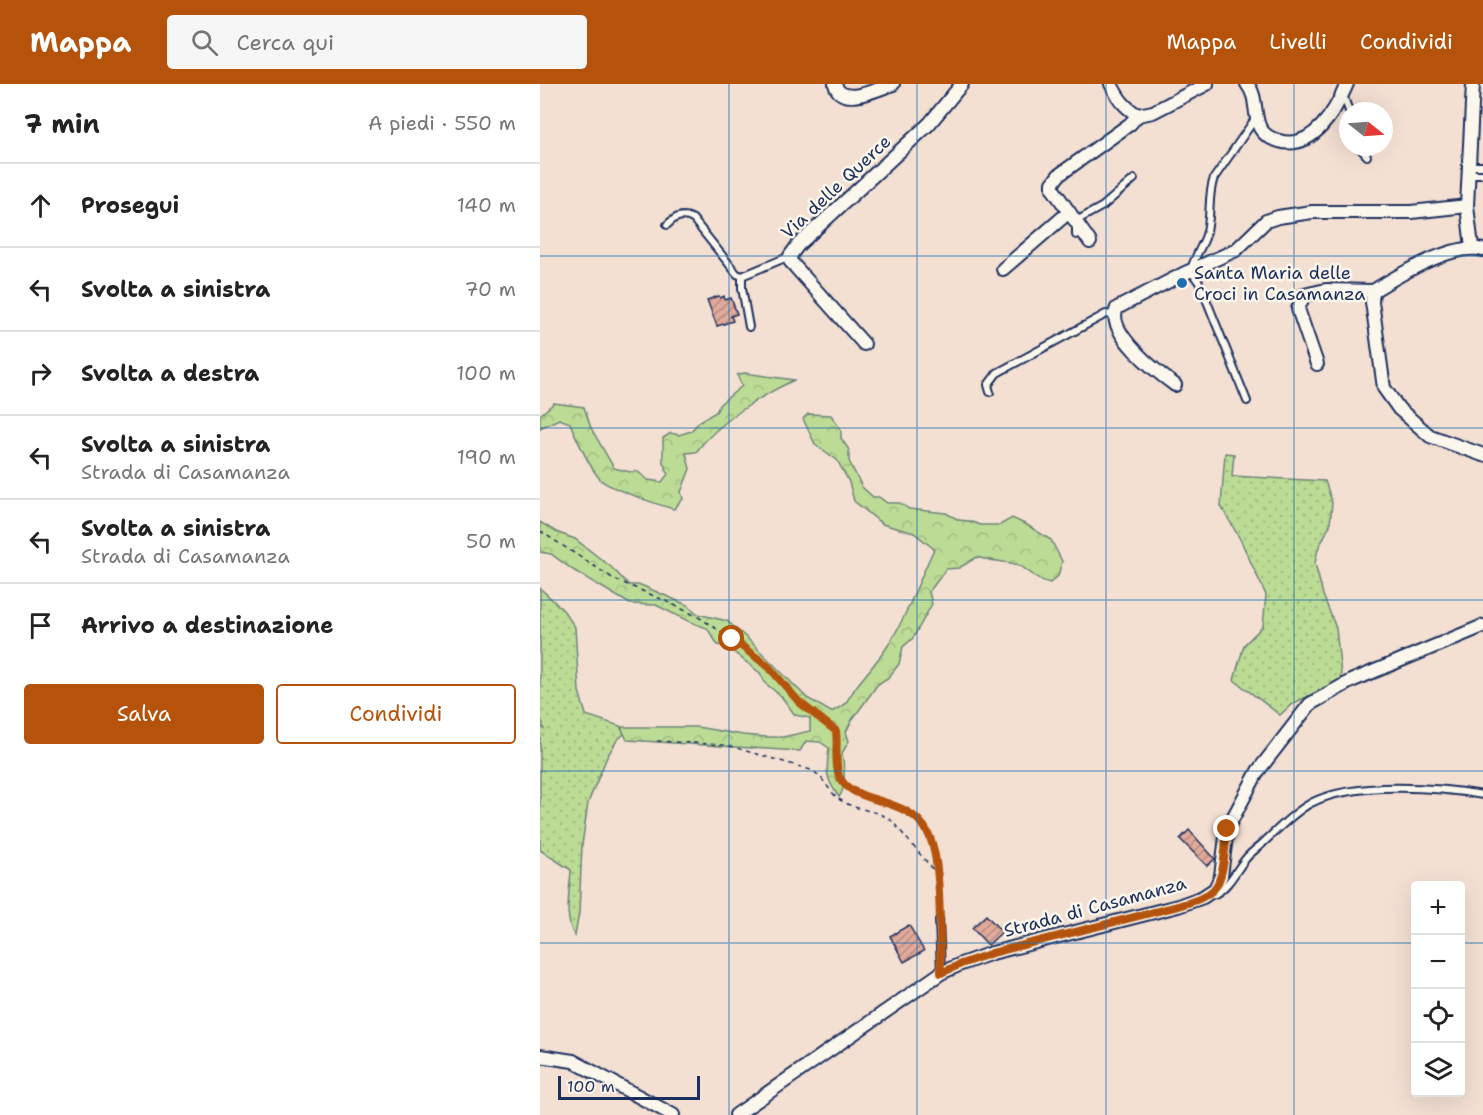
<!DOCTYPE html>
<html lang="it">
<meta charset="utf-8">
<style>
:root{--surface:#fff;--page:#f6f6f6;--text:#222;--muted:#767676;--line:#e0e0e0;--accent:#b45309}
body{margin:0;font-family:"Shantell Sans",sans-serif;background:var(--page);color:var(--text)}
.controls{position:absolute;right:18px;bottom:18px;display:grid;overflow:hidden;border-radius:6px;box-shadow:0 6px 24px #0002}
.controls button{width:54px;height:54px;display:grid;place-items:center;padding:0;border:0;border-bottom:2px solid var(--line);background:var(--surface);color:var(--text);font:30px sans-serif}
.compass{position:absolute;left:799px;top:18px;width:54px;height:54px;border-radius:50%;background:var(--surface);box-shadow:0 6px 24px #0002;rotate:107deg}
.scale{position:absolute;left:18px;bottom:15px;width:142px;box-sizing:border-box;padding-left:6px;border:3px solid #1b2f5e;border-top:0;font-size:16px;line-height:21px;white-space:nowrap;color:#1b2f5e;-webkit-text-stroke:4px #fbf7ec;paint-order:stroke}
.stop{position:absolute;width:18px;height:18px;margin:-14px;border:4px solid #b45309;border-radius:50%;background:#fff}
.stop.end{background:#b45309;border-color:#fff;box-shadow:0 2px 6px #0008}
.list{margin:0;padding:0;list-style:none}
h2{display:flex;justify-content:space-between;align-items:center;height:78px;margin:0;padding:0 24px;font-size:26px}
h2 small{font-size:20px;font-weight:400;color:var(--muted)}
.list li{display:grid;grid-template-columns:39px 1fr auto;gap:18px;align-items:center;box-sizing:border-box;height:84px;padding:0 24px;border-top:2px solid var(--line)}
.list b{display:block;font-size:22px;white-space:nowrap}
.list p{margin:0;font-size:20px;white-space:nowrap;color:var(--muted)}
.list em{font-size:20px;font-style:normal;color:var(--muted)}
.actions{display:flex;gap:12px;padding:18px 24px}
.actions a{flex:1;padding:14px 0;border:2px solid var(--accent);border-radius:6px;text-align:center;font-size:21px;color:var(--accent)}
.actions .main{background:var(--accent);color:#fff}
.icon{flex:none;width:33px;height:33px;fill:none;stroke:currentColor;stroke-width:2;stroke-linecap:round;stroke-linejoin:round}
.map{position:relative;flex:none;width:943px;height:1031px;overflow:hidden}
header{display:flex;align-items:center;gap:36px;box-sizing:border-box;height:84px;padding:0 30px;background:var(--accent);color:#fff}
header strong{font-size:28px}
nav{display:flex;gap:33px;margin-inline-start:auto;font-size:21px}
.search{width:420px;height:54px;background:var(--page);display:flex;align-items:center;gap:15px;box-sizing:border-box;padding:0 21px;border-radius:6px;color:var(--muted);font-size:22px}
main{display:flex}
aside{flex:1;background:var(--surface)}
.map>svg:first-child{display:block}
</style>
<header>
<strong>Mappa</strong>
<div class="search"><svg class="icon" aria-label="search" viewBox="0 0 24 24"><circle cx="10" cy="10" r="6"/><path d="M15 15l6 6"/></svg>Cerca qui</div>
<nav><a>Mappa</a><a>Livelli</a><a>Condividi</a></nav>
</header>
<main>
<aside>
<h2>7 min<small>A piedi · 550 m</small></h2>
<ul class="list">
<li><svg class="icon" aria-label="ahead" viewBox="0 0 24 24"><path d="M12 20V5M6 11l6-6 6 6"/></svg><div><b>Prosegui</b></div><em>140 m</em></li>
<li><svg class="icon" aria-label="left" viewBox="0 0 24 24"><path d="M17 20v-9H6M10 6l-5 5 5 5"/></svg><div><b>Svolta a sinistra</b></div><em>70 m</em></li>
<li><svg class="icon" aria-label="right" viewBox="0 0 24 24"><path d="M7 20v-9h11M14 6l5 5-5 5"/></svg><div><b>Svolta a destra</b></div><em>100 m</em></li>
<li><svg class="icon" aria-label="left" viewBox="0 0 24 24"><path d="M17 20v-9H6M10 6l-5 5 5 5"/></svg><div><b>Svolta a sinistra</b><p>Strada di Casamanza</p></div><em>190 m</em></li>
<li><svg class="icon" aria-label="left" viewBox="0 0 24 24"><path d="M17 20v-9H6M10 6l-5 5 5 5"/></svg><div><b>Svolta a sinistra</b><p>Strada di Casamanza</p></div><em>50 m</em></li>
<li><svg class="icon" aria-label="arrive" viewBox="0 0 24 24"><path d="M6 21V4h12l-3 4 3 4H6"/></svg><div><b>Arrivo a destinazione</b></div></li>
</ul>
<div class="actions"><a class="main">Salva</a><a>Condividi</a></div>
</aside>
<div class="map">
<svg width="943" height="1031" viewBox="0 0 943 1031">
<defs>
<pattern id="grass-dots" width="8" height="8" patternUnits="userSpaceOnUse" patternTransform="scale(1.5)"><rect width="8" height="8" fill="#bcdb94"/><path d="M2 2h.1M6 6h.1" fill="none" stroke="#a1bc82" stroke-width="1.8" stroke-linecap="round"/></pattern>
<pattern id="forest-crowns" width="20" height="18" patternUnits="userSpaceOnUse" patternTransform="scale(1.5)"><rect width="20" height="18" fill="#bcdb94"/><path d="M2 6a3 3 0 1 1 6 0M12 15a3 3 0 1 1 6 0" fill="none" stroke="#a1bc82"/></pattern>
<pattern id="building-hatch" width="6" height="6" patternUnits="userSpaceOnUse" patternTransform="scale(1.5)"><rect width="6" height="6" fill="#e2aa9a"/><path d="M-1 1l2-2M0 6l6-6M5 7l2-2" fill="none" stroke="#b68b81"/></pattern>
</defs>
<rect width="100%" height="100%" fill="#f4e0d3"/>
<filter id="ink" filterUnits="userSpaceOnUse"><feTurbulence type="fractalNoise" baseFrequency=".0167" numOctaves="2"/><feDisplacementMap in="SourceGraphic" scale="12" xChannelSelector="R" yChannelSelector="G"/><feConvolveMatrix kernelMatrix="1 2 1 2 8 2 1 2 1" color-interpolation-filters="sRGB"/></filter>
<g filter="url(#ink)">
<g fill="url(#grass-dots)" stroke="#6c8579" stroke-width="1.5">
<path d="M 685,369 L 694,370 L 692,392 L 785,397 L 792,418 L 790,441 L 778,465 L 775,479 L 783,511 L 796,544 L 801,591 L 799,597 L 752,620 L 740,631 L 694,596 L 704,561 L 723,542 L 726,511 L 700,455 L 681,422 Z"/>
<path d="M 0,504 L 23,526 L 35,543 L 39,607 L 46,631 L 80,642 L 84,650 L 77,656 L 67,673 L 48,719 L 42,761 L 39,829 L 35,852 C 23,835 30,806 31,786 L 0,766 L 0,642 L 4,645 L 0,631 Z"/>
</g>
<g fill="url(#forest-crowns)" stroke="#6c8579" stroke-width="1.5">
<path d="M 204,289 L 254,296 C 220,312 179,338 156,368 L 146,369 L 150,385 L 141,408 L 143,415 L 134,425 C 122,422 68,404 61,396 C 49,384 37,355 30,339 L 19,335 L 0,344 L 0,331 L 14,319 L 44,323 L 51,344 L 74,384 L 90,388 L 97,387 L 108,396 L 122,398 L 128,390 L 123,378 L 123,354 L 131,349 L 139,351 L 151,347 L 160,337 L 176,328 L 180,320 L 202,302 L 197,291 Z"/>
<path d="M 268,330 L 291,331 L 301,346 L 301,354 L 309,366 L 309,377 L 322,403 L 333,413 L 339,413 L 347,419 L 360,419 L 369,425 L 406,429 L 419,436 L 429,437 L 440,441 L 460,441 L 472,434 L 487,441 L 511,456 L 522,477 L 518,492 L 510,499 C 494,495 493,489 480,482 C 474,478 447,477 437,473 L 419,484 L 406,485 L 389,508 L 392,520 L 373,554 L 363,563 L 359,580 L 349,593 L 338,600 L 312,636 L 306,648 L 309,657 L 302,669 C 304,682 307,703 299,713 C 285,694 286,687 289,664 L 280,658 L 266,657 L 260,667 L 87,656 L 81,643 L 157,643 L 203,651 L 226,653 L 243,653 L 270,647 L 270,634 L 255,631 L 241,612 L 226,600 L 220,589 L 187,563 L 178,561 L 167,544 L 150,538 L 116,521 L 90,520 L 33,486 L 11,470 L 0,468 L 0,438 L 16,448 L 35,455 L 71,483 L 89,501 L 101,501 L 147,521 L 158,530 L 187,537 L 208,555 L 267,614 L 291,628 C 312,618 306,615 319,599 C 328,588 337,577 345,566 C 366,535 378,498 394,465 L 374,449 L 342,440 L 314,417 L 309,398 L 297,376 L 275,360 L 263,335 Z"/>
</g>
<g fill="url(#building-hatch)" stroke="#1b2f5e" stroke-width="1.5">
<path d="M 179,212 L 180,214 L 184,212 L 185,216 L 191,214 L 197,230 L 191,232 L 193,237 L 177,242 L 167,216 Z"/>
<path d="M 649,746 L 675,775 L 667,782 L 640,755 Z"/>
<path d="M 446,831 L 462,848 L 448,861 L 432,844 Z"/>
<path d="M 369,841 L 384,867 L 364,878 L 350,852 Z"/>
</g>
<g fill="none" stroke-linecap="round" stroke-linejoin="round">
<defs>
<g id="lane">
<path d="M 803,11 L 809,27"/>
<path d="M 819,63 L 827,72"/>
<path d="M 930,82 L 943,82"/>
<path d="M 929,90 L 943,90"/>
<path d="M 127,141 C 135,133 142,129 153,135 L 197,190 L 202,192"/>
<path d="M 536,151 L 536,137 L 563,122 L 594,95"/>
<path d="M 209,243 L 202,204 L 202,192 L 250,172"/>
<path d="M 450,308 L 448,301 L 457,289 L 566,230 L 573,231"/>
<path d="M 707,317 L 660,200 L 651,187 C 653,174 662,164 666,151 C 672,132 667,112 674,94 L 717,32"/>
<path d="M 675,810 C 690,802 697,784 708,772 C 712,768 717,764 722,760 C 737,746 753,729 771,719 C 813,697 897,703 943,711"/>
<path d="M 399,836 L 401,889"/>
</g>
<g id="street">
<path d="M 295,0 C 301,24 337,5 353,0"/>
<path d="M 571,0 C 578,14 584,23 598,31 L 613,28 L 667,0"/>
<path d="M 707,0 C 718,13 713,30 720,44 C 724,51 731,55 739,57 C 773,67 796,26 807,0"/>
<path d="M 550,158 L 513,105 L 513,99 L 519,91 L 590,40 L 598,31"/>
<path d="M 932,163 L 927,122 L 933,0"/>
<path d="M 943,166 C 913,158 859,191 833,207 L 832,218 L 844,304 L 859,325 L 890,352 L 943,371"/>
<path d="M 463,185 L 529,128"/>
<path d="M 324,260 L 250,177 L 250,172 L 258,161 L 389,40 L 422,0"/>
<path d="M 777,280 L 758,225 L 764,211 L 786,206 L 833,207"/>
<path d="M 635,301 C 617,288 565,248 577,224 L 643,190 L 696,166 L 726,137 L 738,133 L 772,128 L 871,128 L 927,122"/>
<path d="M 0,972 L 33,977 L 133,1031"/>
<path d="M 196,1031 L 401,889 L 421,880 L 452,869 L 638,822 L 663,813 L 675,805 L 681,792 L 687,745 L 718,687 L 770,620 L 811,597 L 943,542"/>
</g>
</defs>
<use href="#lane" stroke="#1b2f5e" stroke-width="10"/>
<use href="#street" stroke="#1b2f5e" stroke-width="16"/>
<g stroke="#1b2f5e" stroke-width="1.5" stroke-dasharray="4.5 4.5" stroke-linecap="butt">
<path d="M 0,447 L 74,495 L 126,517 L 160,534 L 192,555 L 229,583 L 259,618 L 296,647 C 299,665 292,685 304,701 C 311,710 327,712 337,715 C 350,719 365,723 375,732 C 401,755 398,797 399,828"/>
<path d="M 117,657 L 186,661 L 271,686 C 286,694 288,709 302,717 C 317,727 337,725 352,737 L 396,789"/>
</g>
<use href="#lane" stroke="#fbf7ec" stroke-width="6"/>
<use href="#street" stroke="#fbf7ec" stroke-width="12"/>
</g>
</g>
<g fill="none" stroke-linecap="round" stroke-linejoin="round" filter="url(#ink)">
<path stroke="#b45309" stroke-width="8" d="M 192,555 L 229,583 L 259,618 L 296,647 C 298,662 294,678 299,692 C 312,722 368,710 388,749 C 403,778 399,854 401,889 L 421,880 L 452,869 L 638,822 C 650,818 664,815 673,806 C 685,795 685,761 687,745"/>
</g>
<path fill="none" stroke="#1f6fb2" stroke-width="1.5" stroke-opacity="0.55" d="M 189,0 L 189,1031M 377,0 L 377,1031M 566,0 L 566,1031M 754,0 L 754,1031M 0,172 L 943,172M 0,344 L 943,344M 0,516 L 943,516M 0,687 L 943,687M 0,859 L 876,859M 920,859 L 943,859"/>
<circle fill="#1f6fb2" stroke="#fbf7ec" stroke-width="2" cx="642" cy="199" r="6"/>
<g text-anchor="middle" stroke-width="5" stroke-linejoin="round" paint-order="stroke">
<g font-size="18" fill="#1b2f5e" stroke="#fbf7ec">
<text transform="translate(296 103) rotate(-43)" y="6">Via delle Querce</text>
<text transform="translate(555 823) rotate(-15)" y="6">Strada di Casamanza</text>
</g>
<g font-size="18" fill="#1b2f5e" stroke="#fbf7ec" text-anchor="start">
<text x="654" y="195">Santa Maria delle<tspan x="654" dy="21">Croci in Casamanza</tspan></text>
</g>
</g>
</svg>
<div class="controls">
<button>+</button>
<button>−</button>
<button><svg class="icon" aria-label="locate" viewBox="0 0 24 24"><circle cx="12" cy="12" r="6"/><path d="M12 2v4M12 18v4M2 12h4M18 12h4"/></svg></button>
<button><svg class="icon" aria-label="layers" viewBox="0 0 24 24"><path d="M12 4l9 5-9 5-9-5zM3 14l9 5 9-5"/></svg></button>
</div>
<svg class="compass" viewBox="-18 -18 36 36"><path d="M0-13l5 13h-10z" fill="#e53935"/><path d="M0 13l5-13h-10z" fill="#767676"/></svg>
<div class="scale">100 m</div>
<div class="stop" style="left:192px;top:555px"></div>
<div class="stop end" style="left:687px;top:745px"></div>
</div>
</main>
